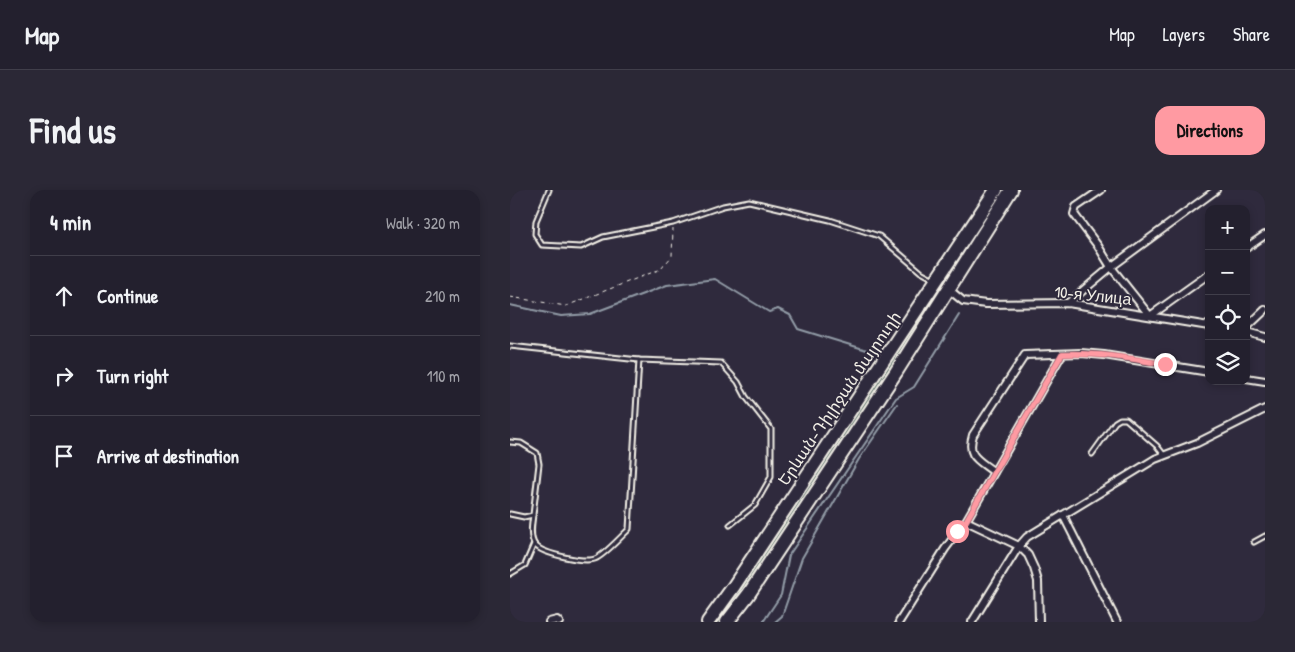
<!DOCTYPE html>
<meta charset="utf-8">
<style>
:root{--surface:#23202e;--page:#2b2836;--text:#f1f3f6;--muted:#a3a3aa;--line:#403e4a;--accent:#ff9aa2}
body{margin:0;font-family:"Patrick Hand","Noto Sans Armenian",sans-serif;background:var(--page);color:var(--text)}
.controls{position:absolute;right:15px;top:15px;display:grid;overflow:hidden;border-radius:10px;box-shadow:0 2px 8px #0003}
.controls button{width:45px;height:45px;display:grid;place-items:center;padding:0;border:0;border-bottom:1px solid var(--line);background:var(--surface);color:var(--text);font:25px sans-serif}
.stop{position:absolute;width:15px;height:15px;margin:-11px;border:4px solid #ff9aa2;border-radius:50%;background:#fff}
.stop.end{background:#ff9aa2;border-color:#fff;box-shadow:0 1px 5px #0008}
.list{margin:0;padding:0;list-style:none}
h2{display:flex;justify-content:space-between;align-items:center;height:65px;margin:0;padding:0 20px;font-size:21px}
h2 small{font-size:16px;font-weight:400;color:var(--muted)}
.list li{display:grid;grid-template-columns:32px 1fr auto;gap:15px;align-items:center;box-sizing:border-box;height:80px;padding:0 20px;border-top:1px solid var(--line)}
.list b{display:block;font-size:19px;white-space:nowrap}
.list em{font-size:16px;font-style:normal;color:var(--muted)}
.icon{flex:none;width:28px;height:28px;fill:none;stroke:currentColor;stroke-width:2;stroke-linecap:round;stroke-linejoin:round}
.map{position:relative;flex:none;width:755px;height:432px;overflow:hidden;border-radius:15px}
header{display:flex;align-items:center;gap:30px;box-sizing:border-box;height:70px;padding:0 25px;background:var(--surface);border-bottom:1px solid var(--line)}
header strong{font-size:24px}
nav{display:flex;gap:28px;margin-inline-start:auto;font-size:18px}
.intro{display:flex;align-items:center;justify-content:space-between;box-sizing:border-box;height:120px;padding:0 30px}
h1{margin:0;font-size:35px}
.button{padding:12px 22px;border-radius:15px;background:var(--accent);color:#111;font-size:18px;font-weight:700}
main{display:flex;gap:30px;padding:0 30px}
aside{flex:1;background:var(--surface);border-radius:15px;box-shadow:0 2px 8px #0003}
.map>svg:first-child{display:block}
</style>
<header>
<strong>Map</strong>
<nav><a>Map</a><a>Layers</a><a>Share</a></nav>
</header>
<div class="intro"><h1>Find us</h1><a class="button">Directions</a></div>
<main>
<aside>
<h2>4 min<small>Walk · 320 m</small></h2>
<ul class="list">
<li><svg class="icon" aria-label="ahead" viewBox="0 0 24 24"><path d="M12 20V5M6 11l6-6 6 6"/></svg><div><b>Continue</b></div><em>210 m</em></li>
<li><svg class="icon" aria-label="right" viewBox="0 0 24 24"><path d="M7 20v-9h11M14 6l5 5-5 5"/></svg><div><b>Turn right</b></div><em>110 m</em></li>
<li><svg class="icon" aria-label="arrive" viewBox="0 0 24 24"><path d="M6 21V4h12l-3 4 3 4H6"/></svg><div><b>Arrive at destination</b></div></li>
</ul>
</aside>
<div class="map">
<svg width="755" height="432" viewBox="0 0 755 432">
<defs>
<pattern id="grass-tufts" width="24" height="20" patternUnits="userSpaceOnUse" patternTransform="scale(1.25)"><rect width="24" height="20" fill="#556964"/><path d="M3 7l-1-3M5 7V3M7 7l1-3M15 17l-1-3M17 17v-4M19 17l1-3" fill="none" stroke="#6e7f7a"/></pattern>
</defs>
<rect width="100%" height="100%" fill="#2f2a3d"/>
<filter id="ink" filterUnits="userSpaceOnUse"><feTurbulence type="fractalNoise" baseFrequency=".02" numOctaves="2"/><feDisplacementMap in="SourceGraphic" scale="10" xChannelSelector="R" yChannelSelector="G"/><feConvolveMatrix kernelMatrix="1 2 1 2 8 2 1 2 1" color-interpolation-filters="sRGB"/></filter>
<g filter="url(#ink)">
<path fill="url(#grass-tufts)" stroke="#a4ada6" d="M 489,0 L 495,0 C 402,145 310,292 209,432 L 203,432 Z"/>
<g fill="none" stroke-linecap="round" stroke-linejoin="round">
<g stroke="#929ca7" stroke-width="2">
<path d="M 0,115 L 51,126 L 80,124 L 157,95 L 205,89 L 259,122 L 268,119 L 280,125 L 288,139 L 360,161"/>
<path d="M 253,432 L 271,405 L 279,365 L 386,208 L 404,197 L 449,125"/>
<path d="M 265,432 L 272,426 L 292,368 L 349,269 L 387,214"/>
</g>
<defs>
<g id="lane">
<path d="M 39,0 L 26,31 L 25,44 L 32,55 L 71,57 L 93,47 L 163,33 L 213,16 L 239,11 L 320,30 L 369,46 L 411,82 L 424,89"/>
<path d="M 0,156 L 129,170 L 211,173 L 228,192 L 236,207 L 261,239 L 261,287 L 245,315 L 220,335"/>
<path d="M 0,252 L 11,253 L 27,263 L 29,274 L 23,325 L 14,327 L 0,324"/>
<path d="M 582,264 L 605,232 L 610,229 L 616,229 L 647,256 L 654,265"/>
<path d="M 23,325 C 22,333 19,347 25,355 C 33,364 77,374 87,368 C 96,363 111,347 119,339 L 129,170"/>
<path d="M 744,352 L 755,346"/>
<path d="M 0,384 L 15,375 L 24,354"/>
</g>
<g id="street">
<path d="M 591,0 L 566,17 L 564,24 L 588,56 L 601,77 L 640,126 L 699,84"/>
<path d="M 736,58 L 755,45"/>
<path d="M 437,98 L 453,111 L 476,114 L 558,113 L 699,136"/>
<path d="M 558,113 L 601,77 L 706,0"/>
<path d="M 736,138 L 755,120"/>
<path d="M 736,142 L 755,147"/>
<path d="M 736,188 L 755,191"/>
<path d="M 484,282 C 469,270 456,267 463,245 L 515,165 L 571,163 L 594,165 L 699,182"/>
<path d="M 553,325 L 607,432"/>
<path d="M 456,331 L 509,356 L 518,365 L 524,378 L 528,391 L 529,432"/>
<path d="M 39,432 L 47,430 L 49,432"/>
<path d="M 389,432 L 435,359 L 456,331 L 552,164"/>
<path d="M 462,432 L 509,356 L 517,347 L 645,269 L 687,253 L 755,219"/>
</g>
<g id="highway">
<path d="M 198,432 L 224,396 L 486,0"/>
<path d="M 217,432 L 238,405 L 386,182 L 501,0"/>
</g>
</defs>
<use href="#lane" stroke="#f4f1e8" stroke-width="7"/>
<use href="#street" stroke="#f4f1e8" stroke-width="10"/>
<use href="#highway" stroke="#f4f1e8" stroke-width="16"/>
<path stroke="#f4f1e8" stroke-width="1" stroke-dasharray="4 4" stroke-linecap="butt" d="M 0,107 L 56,116 L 151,79 L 162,66 L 163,39"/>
<use href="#lane" stroke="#2f2a3d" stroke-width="3"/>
<use href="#street" stroke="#2f2a3d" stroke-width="6"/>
<use href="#highway" stroke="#2f2a3d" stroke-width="12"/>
</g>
</g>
<g fill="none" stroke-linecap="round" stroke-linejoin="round" filter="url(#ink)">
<path stroke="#ff9aa2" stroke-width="6" d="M 447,341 L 456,331 L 552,164 C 587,162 621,169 655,174"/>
</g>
<g text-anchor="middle" stroke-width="4" stroke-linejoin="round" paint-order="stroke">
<g font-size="16" fill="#f4f1e8" stroke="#2f2a3d">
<text transform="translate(583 105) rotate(6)" y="6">10-я Улица</text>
<text transform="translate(329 208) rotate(-56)" y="6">Երևան-Դիլիջան մայրուղի</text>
</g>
</g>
</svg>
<div class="controls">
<button>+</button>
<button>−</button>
<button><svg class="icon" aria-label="locate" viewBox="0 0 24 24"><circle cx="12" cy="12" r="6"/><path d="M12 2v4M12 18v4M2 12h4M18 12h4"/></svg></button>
<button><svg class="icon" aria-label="layers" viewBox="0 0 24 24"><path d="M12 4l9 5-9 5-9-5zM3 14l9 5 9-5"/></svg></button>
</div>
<div class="stop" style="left:447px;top:341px"></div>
<div class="stop end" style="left:655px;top:174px"></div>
</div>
</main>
